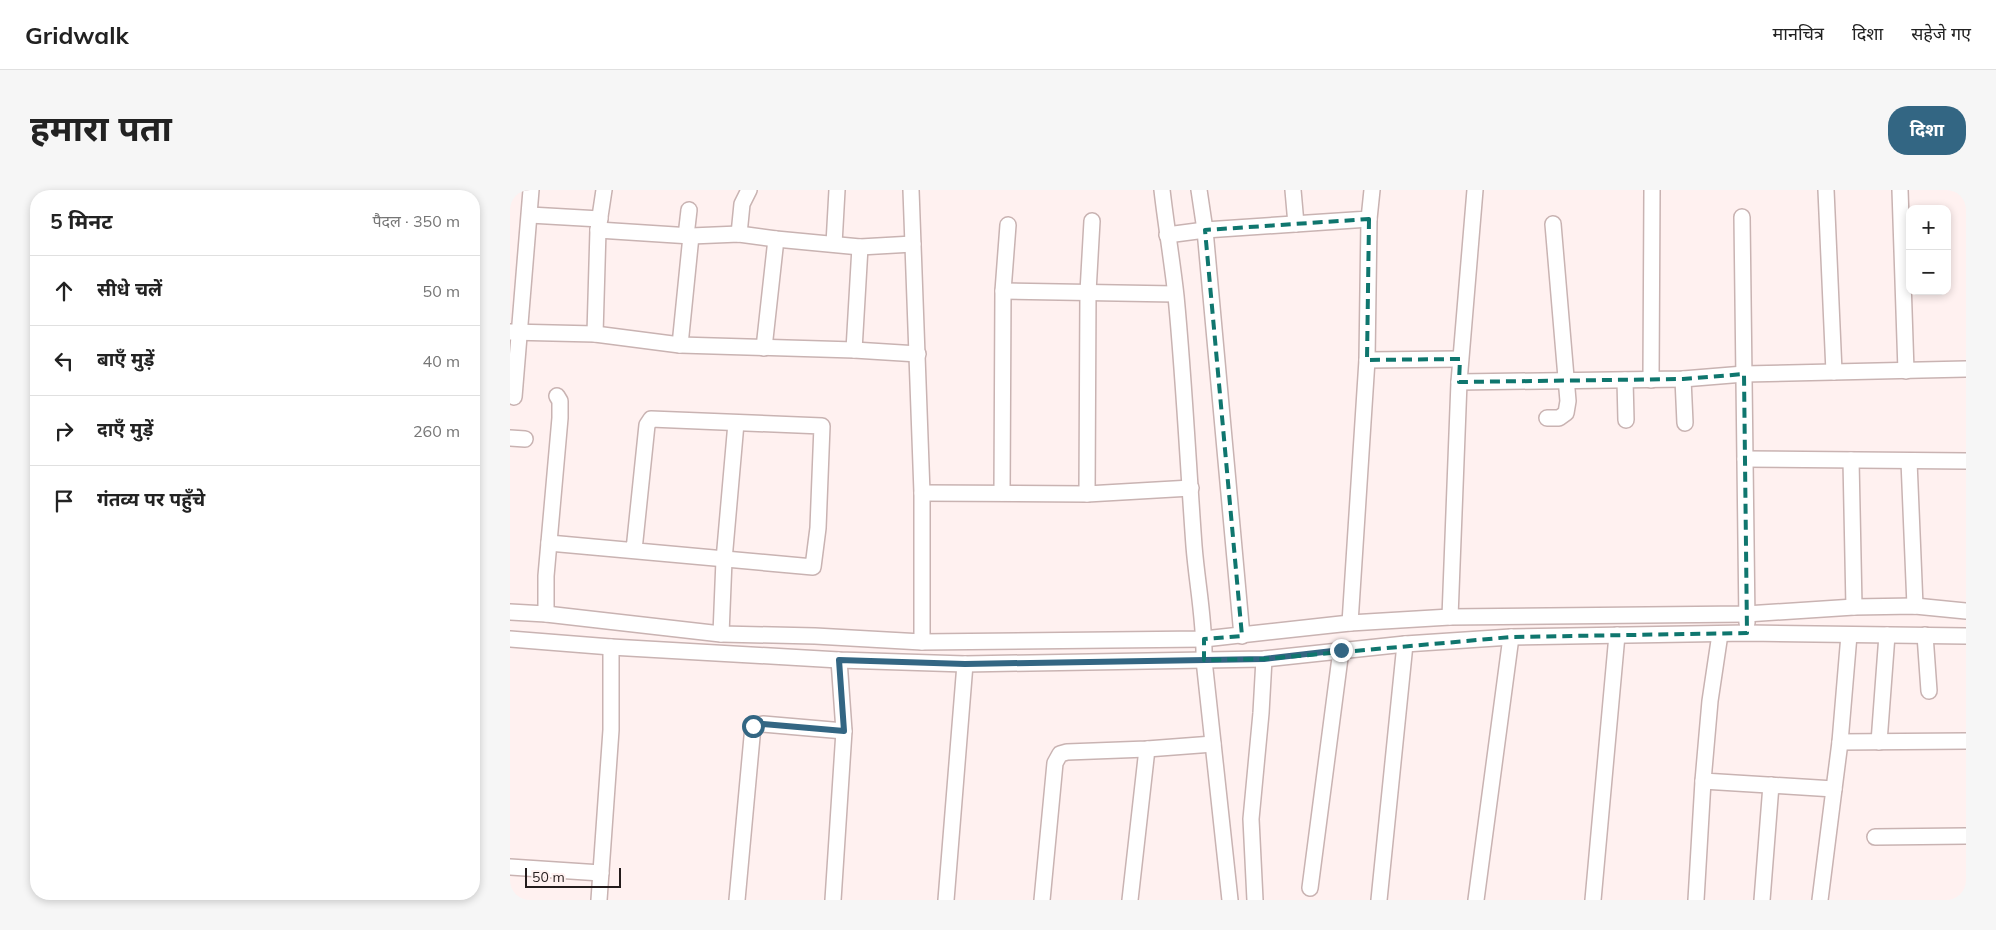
<!DOCTYPE html>
<html lang="hi">
<meta charset="utf-8">
<style>
:root{--surface:#fff;--page:#f6f6f6;--text:#222;--muted:#767676;--line:#e0e0e0;--accent:#336683}
body{margin:0;font-family:Mulish,"Noto Sans Devanagari",sans-serif;background:var(--page);color:var(--text)}
.controls{position:absolute;right:15px;top:15px;display:grid;overflow:hidden;border-radius:10px;box-shadow:0 2px 8px #0003}
.controls button{width:45px;height:45px;display:grid;place-items:center;padding:0;border:0;border-bottom:1px solid var(--line);background:var(--surface);color:var(--text);font:25px sans-serif}
.scale{position:absolute;left:15px;bottom:12px;width:96px;box-sizing:border-box;padding-left:5px;border:2px solid #241c1c;border-top:0;font-size:14px;line-height:18px;white-space:nowrap;color:#241c1c;-webkit-text-stroke:4px #fff1f0;paint-order:stroke}
.stop{position:absolute;width:15px;height:15px;margin:-11px;border:4px solid #336683;border-radius:50%;background:#fff}
.stop.end{background:#336683;border-color:#fff;box-shadow:0 1px 5px #0008}
.list{margin:0;padding:0;list-style:none}
h2{display:flex;justify-content:space-between;align-items:center;height:65px;margin:0;padding:0 20px;font-size:21px}
h2 small{font-size:16px;font-weight:400;color:var(--muted)}
.list li{display:grid;grid-template-columns:32px 1fr auto;gap:15px;align-items:center;box-sizing:border-box;height:70px;padding:0 20px;border-top:1px solid var(--line)}
.list b{display:block;font-size:19px;white-space:nowrap}
.list em{font-size:16px;font-style:normal;color:var(--muted)}
.icon{flex:none;width:28px;height:28px;fill:none;stroke:currentColor;stroke-width:2;stroke-linecap:round;stroke-linejoin:round}
.map{position:relative;flex:none;width:1456px;height:710px;overflow:hidden;border-radius:20px}
header{display:flex;align-items:center;gap:30px;box-sizing:border-box;height:70px;padding:0 25px;background:var(--surface);border-bottom:1px solid var(--line)}
header strong{font-size:24px}
nav{display:flex;gap:28px;margin-inline-start:auto;font-size:18px}
.intro{display:flex;align-items:center;justify-content:space-between;box-sizing:border-box;height:120px;padding:0 30px}
h1{margin:0;font-size:35px}
.button{padding:12px 22px;border-radius:20px;background:var(--accent);color:#fff;font-size:18px;font-weight:700}
main{display:flex;gap:30px;padding:0 30px}
aside{flex:1;background:var(--surface);border-radius:20px;box-shadow:0 2px 8px #0003}
.map>svg:first-child{display:block}
</style>
<header>
<strong>Gridwalk</strong>
<nav><a>मानचित्र</a><a>दिशा</a><a>सहेजे गए</a></nav>
</header>
<div class="intro"><h1>हमारा पता</h1><a class="button">दिशा</a></div>
<main>
<aside>
<h2>5 मिनट<small>पैदल · 350 m</small></h2>
<ul class="list">
<li><svg class="icon" aria-label="ahead" viewBox="0 0 24 24"><path d="M12 20V5M6 11l6-6 6 6"/></svg><div><b>सीधे चलें</b></div><em>50 m</em></li>
<li><svg class="icon" aria-label="left" viewBox="0 0 24 24"><path d="M17 20v-9H6M10 6l-5 5 5 5"/></svg><div><b>बाएँ मुड़ें</b></div><em>40 m</em></li>
<li><svg class="icon" aria-label="right" viewBox="0 0 24 24"><path d="M7 20v-9h11M14 6l5 5-5 5"/></svg><div><b>दाएँ मुड़ें</b></div><em>260 m</em></li>
<li><svg class="icon" aria-label="arrive" viewBox="0 0 24 24"><path d="M6 21V4h12l-3 4 3 4H6"/></svg><div><b>गंतव्य पर पहुँचे</b></div></li>
</ul>
</aside>
<div class="map">
<svg width="1456" height="710" viewBox="0 0 1456 710">
<rect width="100%" height="100%" fill="#fff1f0"/>
<g fill="none" stroke-linecap="round" stroke-linejoin="round">
<defs>
<g id="minor">
<path d="M 401,0 L 412,303 L 412,452"/>
<path d="M 652,0 C 656,35 662,70 666,106 C 674,189 678,273 684,356 C 687,394 695,432 694,470 L 720,710"/>
<path d="M 689,0 L 695,40 L 732,446"/>
<path d="M 783,0 L 786,34"/>
<path d="M 1316,0 L 1324,182"/>
<path d="M 1390,0 L 1396,181"/>
<path d="M 20,25 L 90,29"/>
<path d="M 1232,27 L 1237,433"/>
<path d="M 88,40 L 181,46 L 229,44 L 266,49 L 350,57 L 403,54"/>
<path d="M 229,44 L 232,14 L 239,0"/>
<path d="M 657,45 L 695,40 L 859,29 L 862,0"/>
<path d="M 176,46 L 179,20"/>
<path d="M 324,54 L 327,0"/>
<path d="M 493,101 L 665,104"/>
<path d="M 0,142 L 85,144 L 170,155 L 344,160 L 408,164"/>
<path d="M 85,144 L 88,40 L 94,0"/>
<path d="M 170,155 L 181,46"/>
<path d="M 254,158 L 266,49"/>
<path d="M 344,160 L 350,57"/>
<path d="M 857,170 L 950,169"/>
<path d="M 1173,189 L 1175,233"/>
<path d="M 1115,190 L 1116,230"/>
<path d="M 1141,190 L 1142,0"/>
<path d="M 949,192 L 1173,189 L 1234,184 L 1456,179"/>
<path d="M 4,207 L 21,0"/>
<path d="M 1037,228 L 1049,228 L 1056,223 L 1058,211 L 1043,34"/>
<path d="M 0,248 L 15,249"/>
<path d="M 1235,269 L 1456,271"/>
<path d="M 1341,270 L 1344,417"/>
<path d="M 1399,271 L 1405,416"/>
<path d="M 412,303 L 577,304 L 681,298"/>
<path d="M 492,303 L 493,101 L 498,35"/>
<path d="M 577,304 L 578,102 L 582,31"/>
<path d="M 39,353 L 303,377 L 308,338 L 312,236 L 141,229 L 137,235 L 124,360"/>
<path d="M 0,422 L 36,424 L 211,444 L 305,446 L 412,452 L 694,449 L 840,433 L 940,427 L 1236,424 L 1344,417 L 1405,416 L 1456,421"/>
<path d="M 36,424 L 36,386 L 50,228 L 50,211 L 47,206"/>
<path d="M 940,427 L 949,192 L 965,0"/>
<path d="M 840,433 L 857,170 L 859,29"/>
<path d="M 211,444 L 214,370 L 226,233"/>
<path d="M 1210,444 L 1200,511 L 1193,591 L 1324,599 L 1310,710"/>
<path d="M 1339,445 L 1330,552 L 1456,551"/>
<path d="M 1415,445 L 1419,501"/>
<path d="M 0,449 L 101,457 L 329,470 L 455,474 L 754,469 L 895,454 L 1001,447 L 1237,443 L 1456,446"/>
<path d="M 1369,552 L 1377,445"/>
<path d="M 1324,599 L 1330,552"/>
<path d="M 1365,647 L 1456,646"/>
<path d="M 0,677 L 91,683"/>
<path d="M 800,698 L 831,460"/>
<path d="M 89,710 L 101,540 L 101,457"/>
<path d="M 227,710 L 243,536 L 253,534 L 334,541"/>
<path d="M 323,710 L 334,541 L 329,470"/>
<path d="M 436,710 L 455,474"/>
<path d="M 532,710 L 545,573 L 550,564 L 557,562 L 637,559 L 703,554"/>
<path d="M 620,710 L 637,559"/>
<path d="M 745,710 L 741,629 L 751,523 L 754,469"/>
<path d="M 869,710 L 895,454"/>
<path d="M 966,710 L 1001,447"/>
<path d="M 1083,710 L 1107,445"/>
<path d="M 1186,710 L 1193,591"/>
<path d="M 1252,710 L 1261,595"/>
</g>
</defs>
<use href="#minor" stroke="#c9b3b2" stroke-width="18"/>
<use href="#minor" stroke="#fff" stroke-width="15"/>
</g>
<g fill="none" stroke-linecap="round" stroke-linejoin="round">
<path stroke="#336683" stroke-width="6" d="M 243,536 L 253,534 L 334,541 L 329,470 L 455,474 L 754,469 L 831,460"/>
</g>
<path fill="none" stroke="#0f766e" stroke-width="4" stroke-dasharray="10 6" stroke-linejoin="round" d="M 859,29 L 857,170 L 950,169 L 949,192 L 1173,189 L 1234,184 L 1237,443 L 1001,447 L 754,469 L 694,470 L 694,449 L 732,446 L 695,40 Z"/>
</svg>
<div class="controls">
<button>+</button>
<button>−</button>
</div>
<div class="scale">50 m</div>
<div class="stop" style="left:243px;top:536px"></div>
<div class="stop end" style="left:831px;top:460px"></div>
</div>
</main>
